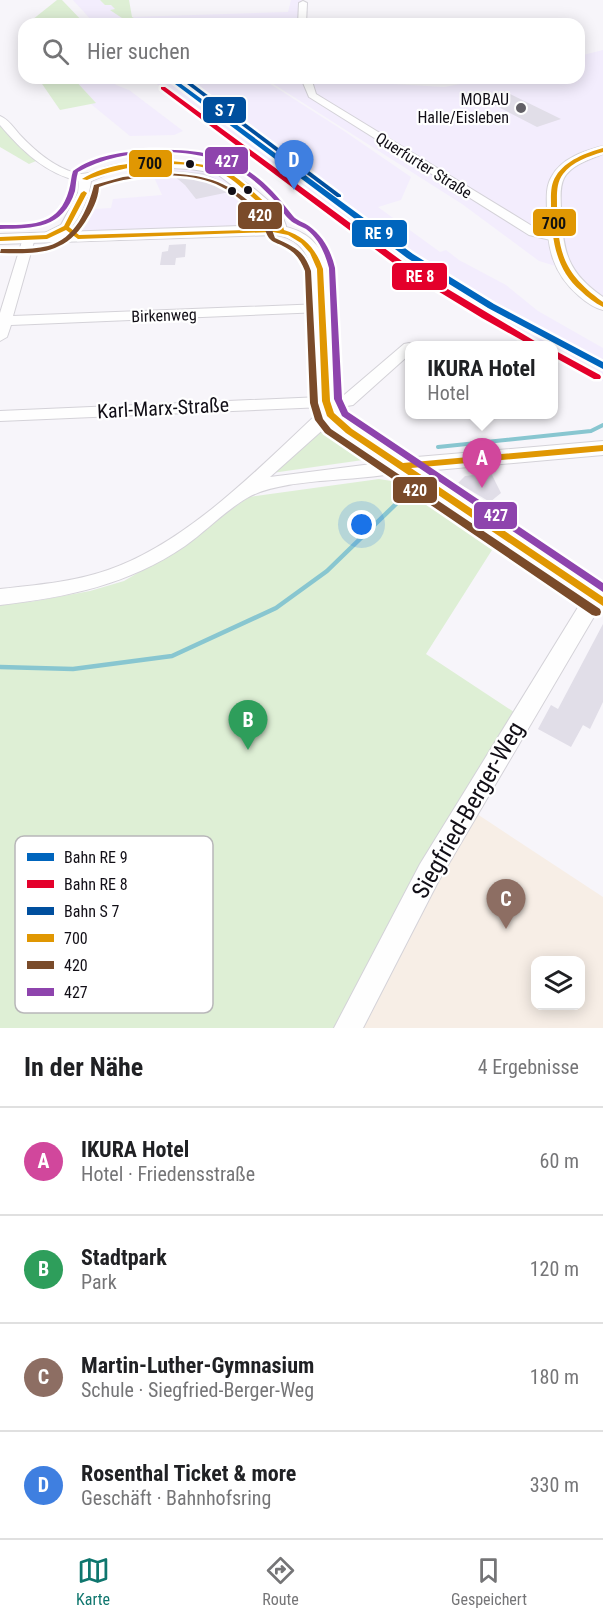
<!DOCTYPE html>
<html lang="de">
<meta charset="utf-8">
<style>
:root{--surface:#fff;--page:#f6f6f6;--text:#202124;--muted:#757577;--line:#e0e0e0;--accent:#0f766e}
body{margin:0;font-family:"Roboto Condensed",sans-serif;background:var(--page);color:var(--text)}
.controls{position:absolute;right:18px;bottom:18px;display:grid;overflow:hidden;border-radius:12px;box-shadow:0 3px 15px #0003}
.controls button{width:54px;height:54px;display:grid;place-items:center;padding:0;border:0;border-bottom:2px solid var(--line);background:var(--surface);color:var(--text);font:30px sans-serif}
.you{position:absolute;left:362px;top:525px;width:21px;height:21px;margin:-15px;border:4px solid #fff;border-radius:50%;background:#1a73e8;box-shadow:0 0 0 9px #1a73e833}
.badge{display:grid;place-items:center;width:39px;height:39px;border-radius:50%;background:var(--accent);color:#fff;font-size:20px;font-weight:700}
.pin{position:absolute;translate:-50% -50px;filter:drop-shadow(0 2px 3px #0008)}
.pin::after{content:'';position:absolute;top:32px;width:21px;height:18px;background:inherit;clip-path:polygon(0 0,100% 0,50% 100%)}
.popup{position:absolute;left:405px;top:341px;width:153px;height:78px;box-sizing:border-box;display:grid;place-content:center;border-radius:12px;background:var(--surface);filter:drop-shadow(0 2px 4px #0005);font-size:20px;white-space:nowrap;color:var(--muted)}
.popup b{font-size:22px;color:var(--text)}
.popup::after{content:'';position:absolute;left:50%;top:100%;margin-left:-12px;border:12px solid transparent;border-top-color:var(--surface)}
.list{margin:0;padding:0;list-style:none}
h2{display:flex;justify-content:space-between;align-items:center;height:78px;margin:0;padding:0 24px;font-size:26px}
h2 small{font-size:20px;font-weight:400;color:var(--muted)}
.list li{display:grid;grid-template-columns:39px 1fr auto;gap:18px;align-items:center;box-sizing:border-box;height:108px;padding:0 24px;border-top:2px solid var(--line)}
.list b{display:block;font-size:22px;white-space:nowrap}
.list p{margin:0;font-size:20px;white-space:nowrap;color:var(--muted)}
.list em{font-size:20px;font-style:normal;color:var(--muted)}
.icon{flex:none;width:33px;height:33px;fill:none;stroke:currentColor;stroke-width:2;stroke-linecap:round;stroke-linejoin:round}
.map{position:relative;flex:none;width:603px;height:1028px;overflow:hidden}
.search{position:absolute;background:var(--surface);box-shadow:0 3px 15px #0003;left:18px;right:18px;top:18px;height:66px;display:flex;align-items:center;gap:15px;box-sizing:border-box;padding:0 21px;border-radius:18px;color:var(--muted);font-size:22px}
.sheet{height:510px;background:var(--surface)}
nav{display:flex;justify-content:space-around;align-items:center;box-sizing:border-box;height:84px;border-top:2px solid var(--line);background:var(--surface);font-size:16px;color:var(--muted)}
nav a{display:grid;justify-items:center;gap:3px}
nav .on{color:var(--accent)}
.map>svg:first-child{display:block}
</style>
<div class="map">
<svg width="603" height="1028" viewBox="0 0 603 1028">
<rect width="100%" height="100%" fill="#f7f5fa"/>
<g fill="#f3edfd">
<path d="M 73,0 L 100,0 L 105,5 L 111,5 L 116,9 L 111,10 L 131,24 L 95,24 Z"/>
<path d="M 291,0 L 302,0 L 302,24 L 145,24 L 132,17 L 288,12 Z"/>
<path d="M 603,50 L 603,305 L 562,268 L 539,261 L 462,204 L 264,78 L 391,78 L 393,84 L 444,87 L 493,78 L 579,78 L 579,56 Z"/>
<path d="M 73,78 L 116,79 L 113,82 L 116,85 L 129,90 L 183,131 L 174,135 L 130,136 L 91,104 L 95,102 Z"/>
<path d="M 149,78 L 261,78 L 344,131 L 411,177 L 401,200 L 378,207 L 440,252 L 446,250 L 459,260 L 506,285 L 538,311 L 603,348 L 603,381 L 554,354 L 554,346 L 538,345 L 389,257 L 341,220 L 337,221 Z"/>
<path d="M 148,164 L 216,170 L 257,199 L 281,230 L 78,237 L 66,227 L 75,210 L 111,208 L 113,199 L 162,195 Z"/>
</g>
<path fill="#f7eee6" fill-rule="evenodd" d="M 471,810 L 603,897 L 603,1028 L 357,1028 ZM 536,960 L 580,960 L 580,1005 L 536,1005 Z"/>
<g fill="#deefd5">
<path d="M 57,0 L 62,0 L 85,24 L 27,24 Z"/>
<path d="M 100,0 L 129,0 L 132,17 L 145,24 L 131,24 L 110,10 L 115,9 L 111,5 L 105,5 Z"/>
<path d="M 38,78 L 73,78 L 96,103 L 60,110 Z"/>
<path d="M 0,126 L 36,161 L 29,164 L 0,147 Z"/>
<path d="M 313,429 L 330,430 L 370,459 L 265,474 Z"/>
<path d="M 379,479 L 410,484 L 500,547 L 492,550 L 426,654 L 517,714 L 334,1028 L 0,1028 L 0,603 L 30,602 L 90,591 L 124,581 L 158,561 L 249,497 Z"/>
</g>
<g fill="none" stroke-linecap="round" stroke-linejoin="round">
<path stroke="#88c6d0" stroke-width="4" d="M 438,447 L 591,431 L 603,425"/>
<path stroke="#88c6d0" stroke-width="4.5" d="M 0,667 L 73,669 L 172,656 L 276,608 L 327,571 L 398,502"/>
</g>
<g fill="#e1dee8">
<path d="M 504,91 L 561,119 L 537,127 L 481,98 Z"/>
<path d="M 167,170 L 203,173 L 219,180 L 234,191 L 196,199 L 185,185 Z"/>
<path d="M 186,244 L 185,257 L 176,258 L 175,265 L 160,265 L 162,252 L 168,251 L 169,245 Z"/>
<path d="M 491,473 L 501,493 L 490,502 L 458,483 L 465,476 Z"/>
<path d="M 603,624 L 603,702 L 590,729 L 583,725 L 571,747 L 538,729 L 551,705 L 558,709 Z"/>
</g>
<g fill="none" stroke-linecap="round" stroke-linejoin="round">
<defs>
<g id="minor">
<path d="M 303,1 L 307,3 L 306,24 L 298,24 L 299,3 Z"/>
<path d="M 301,78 L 311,78 L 316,94 L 537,229 L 561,237 L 555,241 L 529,235 L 309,97 Z"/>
<path d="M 0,116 C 8,119 14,128 20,135 C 35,151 54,167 75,173 C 87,177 102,167 114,165 C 165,155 216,157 257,191 C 270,202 284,213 287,230 L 277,233 L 273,219 L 262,208 L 216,173 L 190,169 L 151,167 L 114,171 L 91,181 C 89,202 70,245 43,240 L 43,234 L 61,225 L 78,193 L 79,181 C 46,174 21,150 0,125 Z"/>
<path d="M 29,234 L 35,238 L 13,316 L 322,304 L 329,308 L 322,312 L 11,325 L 7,337 L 0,341 L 0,313 L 23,238 Z"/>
<path d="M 409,343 L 415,346 L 410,346 L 410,354 L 353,405 L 347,406 L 0,421 L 0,411 L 343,396 L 404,344 Z"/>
<path d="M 330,409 L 336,410 L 338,414 L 336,418 L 270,477 L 403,460 L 412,466 L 409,470 C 365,483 284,476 247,498 C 225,511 206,531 185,546 C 128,585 68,597 0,605 L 0,589 C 36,585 74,582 108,570 C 187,543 259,468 319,412 Z"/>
<path d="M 595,589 L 602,591 L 602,603 L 438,882 L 363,1028 L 334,1028 L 420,864 L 588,591 Z"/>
</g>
<g id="major">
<path d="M 603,146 L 603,154 C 590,159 571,165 564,178 C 559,188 561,200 561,210 C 563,252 567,272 603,297 L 603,310 C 594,308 586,302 579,296 C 552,273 547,247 547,212 C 547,200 545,187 552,176 C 562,158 584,151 603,146 Z"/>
<path d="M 273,225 C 298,227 315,237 326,260 L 336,401 L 339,411 L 356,426 L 405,458 L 603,441 L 603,455 L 425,471 L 603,589 L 603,612 L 594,609 L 342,436 L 323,419 L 316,401 L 312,269 C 306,249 295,236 273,235 L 0,244 L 0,234 Z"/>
</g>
</defs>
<use href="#minor" stroke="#d4d2d8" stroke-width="2"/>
<use href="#major" stroke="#d4d2d8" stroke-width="2"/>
<use href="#minor" fill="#fefefe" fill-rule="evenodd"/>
<use href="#major" fill="#fefefe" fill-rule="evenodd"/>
<defs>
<g id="bus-1">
<path d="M 603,148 L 603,152 C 589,156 572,162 563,174 C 556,183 557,195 557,206 C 558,253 563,273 603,302 L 603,307 C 595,303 587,297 581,291 C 555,269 552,239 551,207 C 551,196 550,185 556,176 C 566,160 586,153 603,148 Z"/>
<path d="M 170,161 C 191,163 215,164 234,176 C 243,182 251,190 259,197 C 270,207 281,215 284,230 C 305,236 316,249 323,269 L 330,401 L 334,413 L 352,429 L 403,463 L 603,445 L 603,451 L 411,468 L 603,597 L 603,606 L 346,433 L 327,416 L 322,401 L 317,269 L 310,253 L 301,243 L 288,235 L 273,232 L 78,239 L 66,230 L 47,239 L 0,241 L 0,237 L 46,235 L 64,226 L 81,193 L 84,191 L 87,193 L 69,227 L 79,235 L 278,229 C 274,214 263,207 252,197 C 243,189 234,180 223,174 C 186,156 123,165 87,180 L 82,179 C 107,163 141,162 170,161 Z"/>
</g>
<path id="bus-2" d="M 158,173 C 196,174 221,177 251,203 C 258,209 265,216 270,224 C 272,229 273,233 275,238 C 294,247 304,250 311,271 L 318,403 L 323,419 L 331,429 L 600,609 L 601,612 L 600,615 L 596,616 L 592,615 L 325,433 L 315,420 L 310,403 L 305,271 C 300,258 294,251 281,245 C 277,243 272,242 269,238 C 265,232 264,224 259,218 C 248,205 232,191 216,184 C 184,170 131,175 99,187 C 98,200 92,211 85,222 C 64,255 35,254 0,253 L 1,249 C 16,249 33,250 48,246 C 75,239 88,209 94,185 L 123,177 Z"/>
<path id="bus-3" d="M 149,150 C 200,149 235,153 272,191 C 280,199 286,208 293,216 C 297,221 304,222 309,226 C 323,236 331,251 335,268 L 342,399 L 348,412 L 603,583 L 603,592 L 342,416 L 334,399 L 329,268 C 325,253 319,239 306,229 C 301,226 294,224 290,220 C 284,215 281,208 276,202 C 267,192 257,182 245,174 C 203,144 122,146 78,172 C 76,178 76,185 75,191 C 63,229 34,228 0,229 L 0,225 C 32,225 59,226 69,190 C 71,183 71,177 73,171 C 95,155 123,152 149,150 Z"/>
</defs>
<use href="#bus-1" stroke="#fff" stroke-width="5"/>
<use href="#bus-2" stroke="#fff" stroke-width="5"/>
<use href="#bus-3" stroke="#fff" stroke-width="5"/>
<use href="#bus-1" fill="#e09702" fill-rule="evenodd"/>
<use href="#bus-2" fill="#7a4b2a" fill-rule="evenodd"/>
<use href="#bus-3" fill="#8e44ad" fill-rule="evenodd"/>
<defs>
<path id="rail-1" d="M 167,78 L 173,78 L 413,254 L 494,304 L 603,362 L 603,369 L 488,308 L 407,258 Z"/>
<g id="rail-2">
<path d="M 161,87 L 165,87 L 406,264 L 543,346 L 532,346 L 482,318 L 400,268 L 161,89 Z"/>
<path d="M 554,350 L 600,375 L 601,377 L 600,379 L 594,379 L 554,357 Z"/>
</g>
<path id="rail-3" d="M 179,78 L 185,78 L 341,195 L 341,197 L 337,197 Z"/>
</defs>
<use href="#rail-1" stroke="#fff" stroke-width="5"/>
<use href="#rail-2" stroke="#fff" stroke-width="5"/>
<use href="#rail-3" stroke="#fff" stroke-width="5"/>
<use href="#rail-1" fill="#0065bd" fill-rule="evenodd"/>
<use href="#rail-2" fill="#e4002b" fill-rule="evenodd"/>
<use href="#rail-3" fill="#004f9e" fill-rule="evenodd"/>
</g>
<circle fill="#626066" stroke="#fff" stroke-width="2" cx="521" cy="108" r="6"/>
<g fill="#120f17" stroke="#fff" stroke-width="2">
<circle cx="190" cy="164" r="5"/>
<circle cx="248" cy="190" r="5"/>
<circle cx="232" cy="191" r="5"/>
</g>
<g text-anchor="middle" stroke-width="4.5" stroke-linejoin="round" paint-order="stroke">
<g font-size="16" fill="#120f17" stroke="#fff" text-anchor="end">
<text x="509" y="105">MOBAU<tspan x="509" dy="18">Halle/Eisleben</tspan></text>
</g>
<g font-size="16" fill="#120f17" stroke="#fff">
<text transform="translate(424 165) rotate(32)" y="6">Querfurter Straße</text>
<text transform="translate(164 315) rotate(-2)" y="6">Birkenweg</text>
</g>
<g font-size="20" fill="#120f17" stroke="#fff">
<text transform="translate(163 408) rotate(-3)" y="7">Karl-Marx-Straße</text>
</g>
<g font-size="24" fill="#120f17" stroke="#fff">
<text transform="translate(468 810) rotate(-60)" y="8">Siegfried-Berger-Weg</text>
</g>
</g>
<rect x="15" y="836" width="198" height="177" rx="9" fill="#fff" stroke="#b8b7b9" stroke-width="1.5"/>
<rect x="27" y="853" width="27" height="8" fill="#0065bd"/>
<rect x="27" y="880" width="27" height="8" fill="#e4002b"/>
<rect x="27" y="907" width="27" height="8" fill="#004f9e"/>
<rect x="27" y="934" width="27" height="8" fill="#e09702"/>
<rect x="27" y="961" width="27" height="8" fill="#7a4b2a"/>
<rect x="27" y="988" width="27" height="8" fill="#8e44ad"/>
<g font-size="16" fill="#120f17">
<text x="64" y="863">Bahn RE 9</text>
<text x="64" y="890">Bahn RE 8</text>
<text x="64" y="917">Bahn S 7</text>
<text x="64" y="944">700</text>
<text x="64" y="971">420</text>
<text x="64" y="998">427</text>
</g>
<g stroke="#fff" stroke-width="2">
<rect x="202" y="96" width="45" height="28" rx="6" fill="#004f9e"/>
<rect x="204" y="146" width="45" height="29" rx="6" fill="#8e44ad"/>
<rect x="128" y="149" width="45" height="29" rx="6" fill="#e09702"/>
<rect x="237" y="201" width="46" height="29" rx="6" fill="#7a4b2a"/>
<rect x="532" y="208" width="45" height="29" rx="6" fill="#e09702"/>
<rect x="351" y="219" width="57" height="29" rx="6" fill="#0065bd"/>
<rect x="391" y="262" width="57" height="29" rx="6" fill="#e4002b"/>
<rect x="392" y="476" width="46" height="28" rx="6" fill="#7a4b2a"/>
<rect x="473" y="501" width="45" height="29" rx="6" fill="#8e44ad"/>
</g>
<g font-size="16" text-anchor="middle" font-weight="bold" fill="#fff">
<text x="225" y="116">S 7</text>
<text x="227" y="167">427</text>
<text x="260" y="221">420</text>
<text x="379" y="239">RE 9</text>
<text x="420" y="282">RE 8</text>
<text x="415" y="496">420</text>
<text x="496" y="521">427</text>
</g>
<g font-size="16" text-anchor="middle" font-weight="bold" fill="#111">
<text x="150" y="169">700</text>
<text x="554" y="229">700</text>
</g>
</svg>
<div class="controls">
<button><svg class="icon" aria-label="layers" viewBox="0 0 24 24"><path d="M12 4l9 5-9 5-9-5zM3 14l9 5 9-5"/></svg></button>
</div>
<div class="you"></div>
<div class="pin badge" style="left:482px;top:488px;background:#d1479c">A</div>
<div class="popup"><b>IKURA Hotel</b>Hotel</div>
<div class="pin badge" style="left:248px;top:750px;background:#2e9e5b">B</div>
<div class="pin badge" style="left:506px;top:929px;background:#8d6e63">C</div>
<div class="pin badge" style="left:294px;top:190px;background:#3f7fe0">D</div>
<div class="search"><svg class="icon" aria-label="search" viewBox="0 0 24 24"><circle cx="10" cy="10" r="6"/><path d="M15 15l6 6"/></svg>Hier suchen</div>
</div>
<section class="sheet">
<h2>In der Nähe<small>4 Ergebnisse</small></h2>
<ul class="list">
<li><span class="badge" style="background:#d1479c">A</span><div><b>IKURA Hotel</b><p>Hotel · Friedensstraße</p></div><em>60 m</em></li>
<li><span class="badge" style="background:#2e9e5b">B</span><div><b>Stadtpark</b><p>Park</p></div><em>120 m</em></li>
<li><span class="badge" style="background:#8d6e63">C</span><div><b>Martin-Luther-Gymnasium</b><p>Schule · Siegfried-Berger-Weg</p></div><em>180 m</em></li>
<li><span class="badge" style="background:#3f7fe0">D</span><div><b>Rosenthal Ticket &amp; more</b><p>Geschäft · Bahnhofsring</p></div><em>330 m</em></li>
</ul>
</section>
<nav>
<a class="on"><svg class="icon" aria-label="map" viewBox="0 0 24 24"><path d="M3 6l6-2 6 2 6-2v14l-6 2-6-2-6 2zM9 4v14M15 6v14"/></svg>Karte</a>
<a><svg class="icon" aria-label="directions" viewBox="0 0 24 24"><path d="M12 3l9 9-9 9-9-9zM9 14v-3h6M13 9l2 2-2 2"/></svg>Route</a>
<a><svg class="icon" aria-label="saved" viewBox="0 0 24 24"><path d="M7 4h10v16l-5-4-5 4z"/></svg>Gespeichert</a>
</nav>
